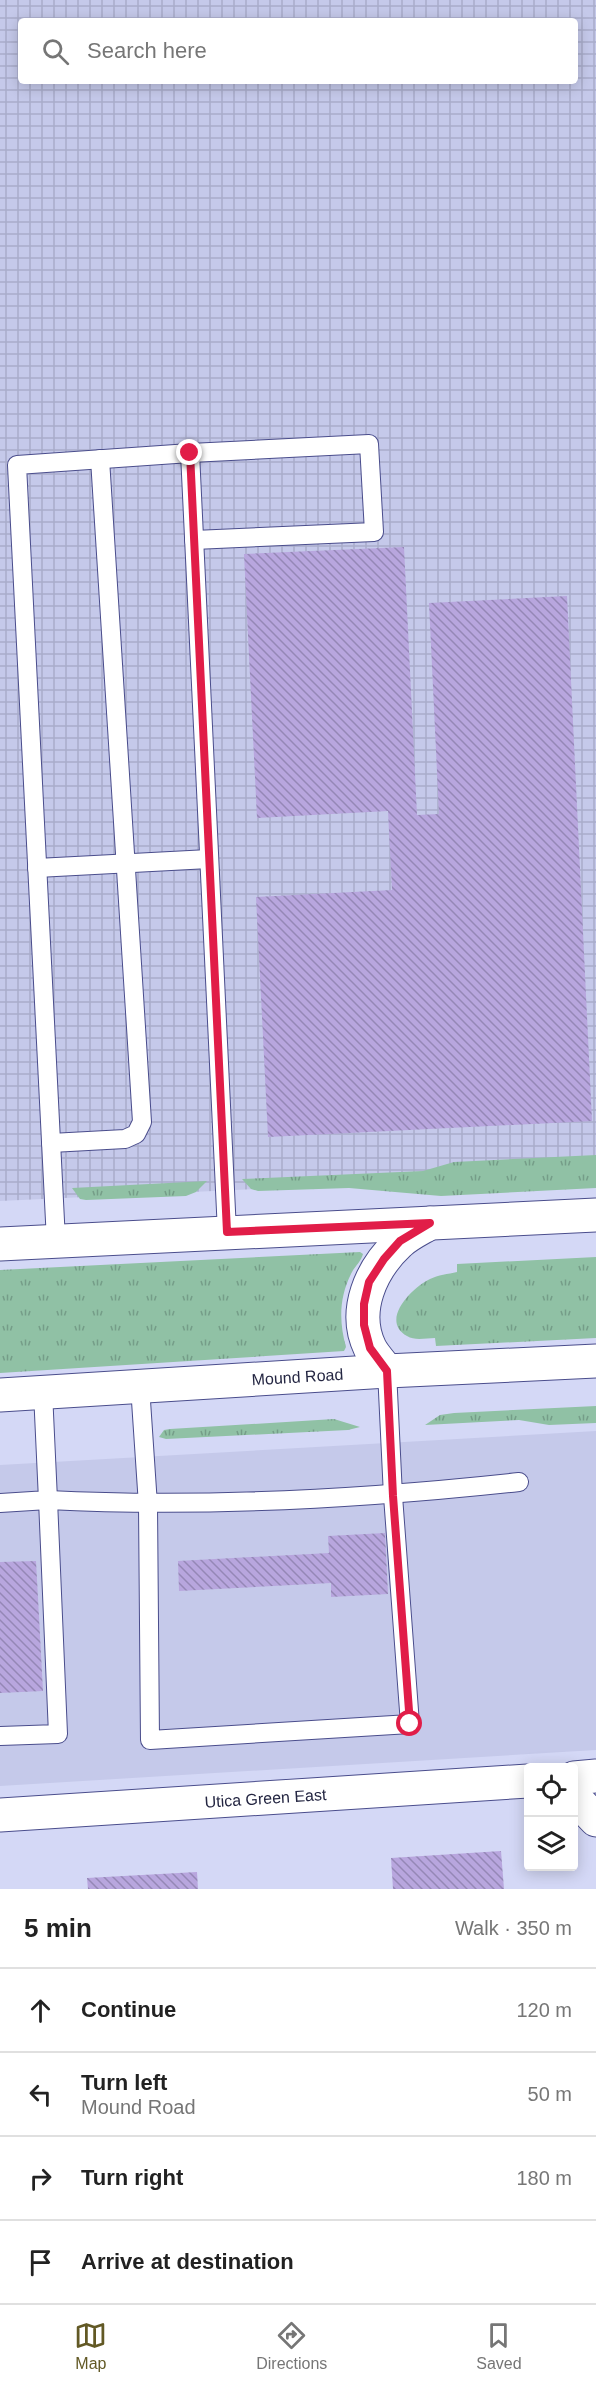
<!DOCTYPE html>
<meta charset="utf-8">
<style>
:root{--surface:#fff;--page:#f6f6f6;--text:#222;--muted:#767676;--line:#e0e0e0;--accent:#625925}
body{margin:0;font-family:Helvetica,sans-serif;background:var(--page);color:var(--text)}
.controls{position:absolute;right:18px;bottom:18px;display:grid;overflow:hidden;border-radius:6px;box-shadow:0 3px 15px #0003}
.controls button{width:54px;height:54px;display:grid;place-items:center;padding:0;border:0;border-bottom:2px solid var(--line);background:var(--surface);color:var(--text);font:30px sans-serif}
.stop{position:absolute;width:18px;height:18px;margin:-14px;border:4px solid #e11d48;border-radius:50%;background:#fff}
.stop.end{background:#e11d48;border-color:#fff;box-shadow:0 2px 6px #0008}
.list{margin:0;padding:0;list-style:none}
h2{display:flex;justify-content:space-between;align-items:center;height:78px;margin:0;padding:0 24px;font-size:26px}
h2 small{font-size:20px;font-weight:400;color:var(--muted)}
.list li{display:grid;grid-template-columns:39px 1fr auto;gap:18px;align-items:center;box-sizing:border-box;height:84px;padding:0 24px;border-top:2px solid var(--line)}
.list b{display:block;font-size:22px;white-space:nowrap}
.list p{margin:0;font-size:20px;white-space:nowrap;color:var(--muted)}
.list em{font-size:20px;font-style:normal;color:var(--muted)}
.icon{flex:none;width:33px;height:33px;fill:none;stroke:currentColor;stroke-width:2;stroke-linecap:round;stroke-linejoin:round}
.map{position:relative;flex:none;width:596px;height:1889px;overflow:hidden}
.search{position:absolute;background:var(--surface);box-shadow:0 3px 15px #0003;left:18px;right:18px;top:18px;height:66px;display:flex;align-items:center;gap:15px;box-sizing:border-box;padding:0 21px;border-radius:6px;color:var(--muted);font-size:22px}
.sheet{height:414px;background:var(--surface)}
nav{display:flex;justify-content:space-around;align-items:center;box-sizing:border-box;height:84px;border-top:2px solid var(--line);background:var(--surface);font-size:16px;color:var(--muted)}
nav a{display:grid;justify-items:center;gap:3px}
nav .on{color:var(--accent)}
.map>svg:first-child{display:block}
</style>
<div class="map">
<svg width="596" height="1889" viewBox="0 0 596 1889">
<defs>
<pattern id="industrial-grid" width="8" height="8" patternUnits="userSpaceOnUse" patternTransform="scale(1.5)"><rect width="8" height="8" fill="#c5c9ea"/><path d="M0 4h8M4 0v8" fill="none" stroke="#a9acca"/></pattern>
<pattern id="grass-tufts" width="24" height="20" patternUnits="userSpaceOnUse" patternTransform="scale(1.5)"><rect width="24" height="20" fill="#90c1a5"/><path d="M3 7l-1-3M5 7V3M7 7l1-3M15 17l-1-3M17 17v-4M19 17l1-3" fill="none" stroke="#759d88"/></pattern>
<pattern id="building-back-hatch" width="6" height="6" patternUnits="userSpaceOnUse" patternTransform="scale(1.5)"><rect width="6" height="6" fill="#b8a6de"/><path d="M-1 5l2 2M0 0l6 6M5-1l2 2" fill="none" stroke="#9587b6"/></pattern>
</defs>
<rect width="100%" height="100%" fill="#d4d8f6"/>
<path fill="#c5c9ea" d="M 596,1431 L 596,1750 L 0,1786 L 0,1465 Z"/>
<path fill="url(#industrial-grid)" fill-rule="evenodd" d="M 0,0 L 596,0 L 596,1173 L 0,1201 ZM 21,21 L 575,21 L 575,81 L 21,81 Z"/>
<g fill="url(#grass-tufts)">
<path d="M 596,1155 L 596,1188 L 441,1196 L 349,1188 L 258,1191 L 251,1189 L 242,1179 L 423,1171 L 454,1162 Z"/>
<path d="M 207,1181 L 196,1192 L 186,1196 L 86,1200 L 80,1199 L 72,1188 Z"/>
<path d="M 360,1252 L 363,1254 C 361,1262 354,1267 351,1274 C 339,1298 339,1322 346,1347 L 344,1351 L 0,1373 L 0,1270 Z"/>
<path d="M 596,1257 L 596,1338 L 436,1346 L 435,1338 C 426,1338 415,1341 407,1336 C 379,1320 413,1287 430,1279 C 438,1275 448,1274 457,1272 L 457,1264 Z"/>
<path d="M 596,1406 L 596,1423 L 549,1425 L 519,1420 L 425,1425 L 440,1415 L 454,1413 Z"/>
<path d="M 334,1419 L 360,1427 L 348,1430 L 166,1439 L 159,1437 L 164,1430 L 170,1429 Z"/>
</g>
<g fill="url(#building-back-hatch)">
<path d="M 404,547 L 417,815 L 439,814 L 429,603 L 567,596 L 592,1121 L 268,1137 L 256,897 L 392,890 L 388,811 L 257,818 L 244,554 Z"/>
<path d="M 385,1533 L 388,1594 L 331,1597 L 331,1583 L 179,1591 L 178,1561 L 329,1553 L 328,1536 Z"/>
<path d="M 36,1561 L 43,1691 L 0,1693 L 0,1562 Z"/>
<path d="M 501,1851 L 504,1889 L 393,1889 L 391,1858 Z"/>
<path d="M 197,1872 L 198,1889 L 88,1889 L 87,1878 Z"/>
</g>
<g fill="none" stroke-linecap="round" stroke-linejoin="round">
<defs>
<g id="lane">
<path d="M 190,453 L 369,444 L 374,532 L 194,540"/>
<path d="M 37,868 L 209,859"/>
<path d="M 51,1143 L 125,1139 L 136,1134 L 142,1122 L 100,459"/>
<path d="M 56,1241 L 17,465 L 190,453 L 227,1232"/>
<path d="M 140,1386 L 148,1505 L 150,1740 L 410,1724 L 393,1496 L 387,1371"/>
<path d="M 0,1503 L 48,1500 L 43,1392"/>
<path d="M 0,1736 L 58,1734 L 48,1500 C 206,1508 362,1499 519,1482"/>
</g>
<g id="street">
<path d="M 574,1778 L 596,1776"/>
<path d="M 574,1797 L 596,1820"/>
<path id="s1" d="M 0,1815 L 528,1781"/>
</g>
<g id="secondary">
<path d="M 0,1244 L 596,1215"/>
<path d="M 387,1371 C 382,1364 374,1356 370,1348 C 352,1311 371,1269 399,1243 C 407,1235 420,1229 430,1223"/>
<path id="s2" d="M 0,1395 L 387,1371 L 596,1361"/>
</g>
</defs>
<use href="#lane" stroke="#4a4d8c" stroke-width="20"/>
<use href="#street" stroke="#4a4d8c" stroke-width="35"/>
<use href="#secondary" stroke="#4a4d8c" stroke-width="35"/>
<use href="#lane" stroke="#fff" stroke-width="18"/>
<use href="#street" stroke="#fff" stroke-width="33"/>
<use href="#secondary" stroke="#fff" stroke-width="33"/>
</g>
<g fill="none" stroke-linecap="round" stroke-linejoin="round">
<path stroke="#e11d48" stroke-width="8" d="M 190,453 L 227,1232 L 430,1223 L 400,1241 L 384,1259 L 369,1282 L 364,1304 L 364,1325 L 370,1348 L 387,1371 L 393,1496 L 410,1724"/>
</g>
<g text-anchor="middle" stroke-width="4.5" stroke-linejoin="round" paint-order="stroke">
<g font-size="16" fill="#242642" stroke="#fbfbfb">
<text dy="6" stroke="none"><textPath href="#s2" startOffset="298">Mound Road</textPath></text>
<text dy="6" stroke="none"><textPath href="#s1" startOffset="266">Utica Green East</textPath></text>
</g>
</g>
</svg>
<div class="controls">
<button><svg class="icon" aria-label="locate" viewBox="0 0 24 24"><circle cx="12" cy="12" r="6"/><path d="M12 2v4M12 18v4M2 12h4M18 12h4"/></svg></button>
<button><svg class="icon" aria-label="layers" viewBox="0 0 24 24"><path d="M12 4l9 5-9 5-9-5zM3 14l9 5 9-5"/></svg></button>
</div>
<div class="stop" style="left:410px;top:1724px"></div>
<div class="stop end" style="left:190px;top:453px"></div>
<div class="search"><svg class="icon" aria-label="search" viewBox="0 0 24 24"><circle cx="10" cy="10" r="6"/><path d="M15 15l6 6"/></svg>Search here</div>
</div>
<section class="sheet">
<h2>5 min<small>Walk · 350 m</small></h2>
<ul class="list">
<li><svg class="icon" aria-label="ahead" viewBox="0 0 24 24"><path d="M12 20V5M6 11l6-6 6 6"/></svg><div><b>Continue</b></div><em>120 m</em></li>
<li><svg class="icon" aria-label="left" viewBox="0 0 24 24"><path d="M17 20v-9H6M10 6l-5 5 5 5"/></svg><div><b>Turn left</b><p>Mound Road</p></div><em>50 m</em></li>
<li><svg class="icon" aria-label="right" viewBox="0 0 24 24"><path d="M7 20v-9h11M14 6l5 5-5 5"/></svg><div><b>Turn right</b></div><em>180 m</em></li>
<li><svg class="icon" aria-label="arrive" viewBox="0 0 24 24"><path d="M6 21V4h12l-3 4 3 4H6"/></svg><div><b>Arrive at destination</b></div></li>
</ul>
</section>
<nav>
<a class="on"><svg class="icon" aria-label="map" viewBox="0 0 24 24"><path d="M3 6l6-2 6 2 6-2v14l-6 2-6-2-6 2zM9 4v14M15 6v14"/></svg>Map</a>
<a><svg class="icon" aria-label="directions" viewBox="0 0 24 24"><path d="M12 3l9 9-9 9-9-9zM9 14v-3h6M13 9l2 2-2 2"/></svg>Directions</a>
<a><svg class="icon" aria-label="saved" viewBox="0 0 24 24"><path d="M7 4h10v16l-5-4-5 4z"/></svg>Saved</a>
</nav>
